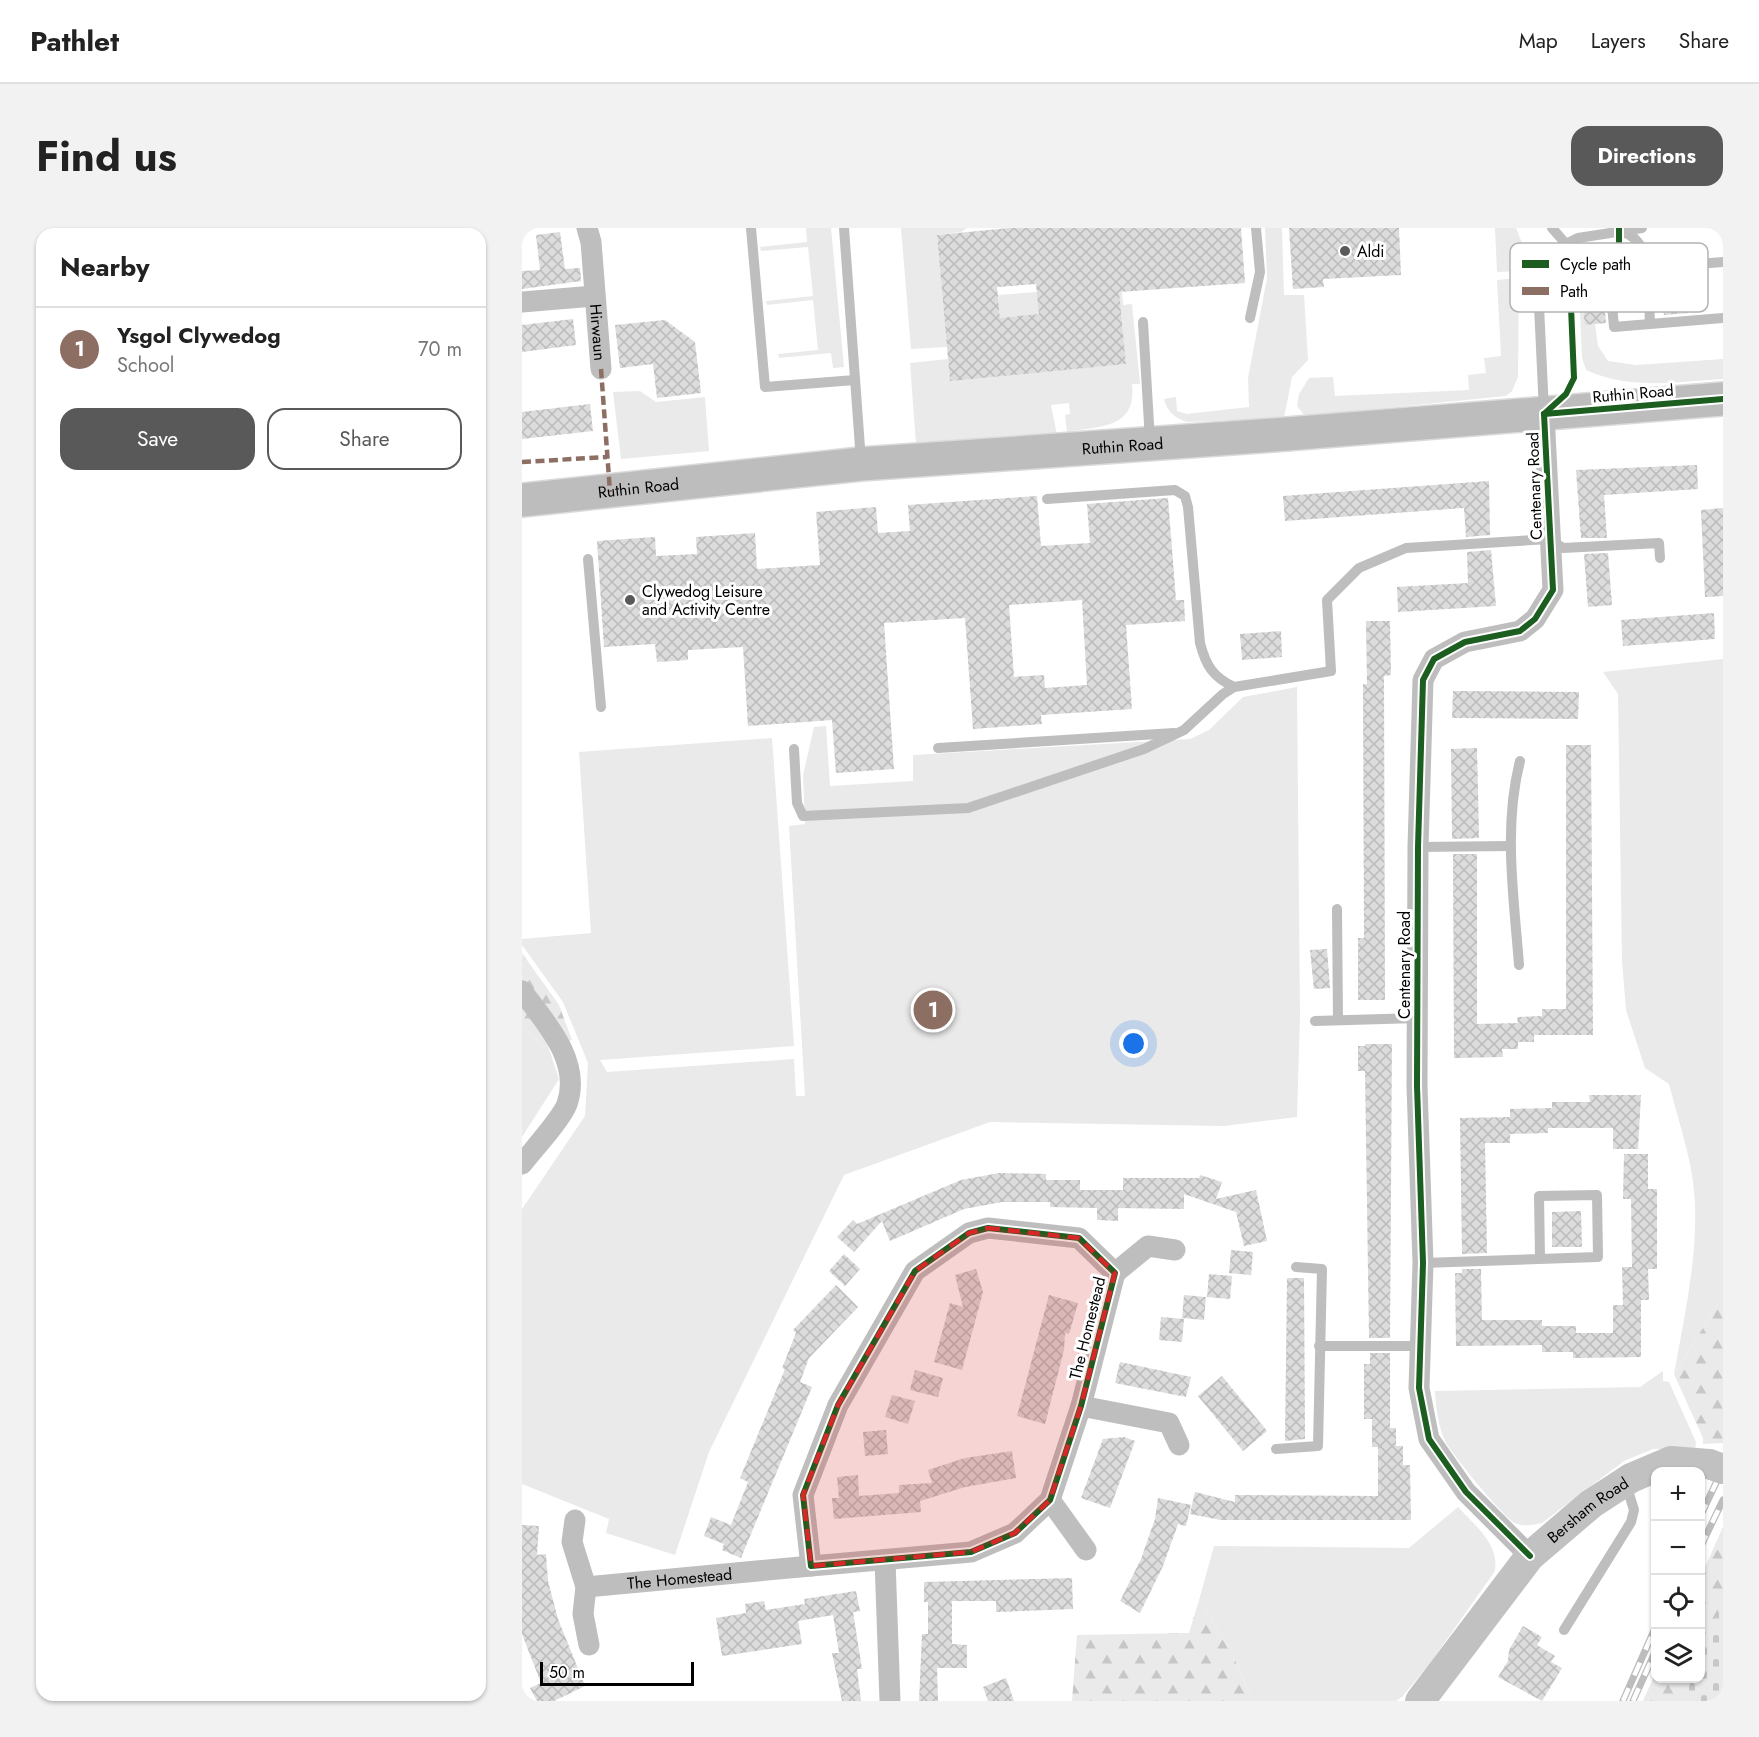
<!DOCTYPE html>
<meta charset="utf-8">
<style>
:root{--surface:#fff;--page:#f2f2f2;--text:#222;--muted:#767676;--line:#e0e0e0;--accent:#595959}
body{margin:0;font-family:Jost,sans-serif;background:var(--page);color:var(--text)}
.controls{position:absolute;right:18px;bottom:18px;display:grid;overflow:hidden;border-radius:12px;box-shadow:0 2px 4px #0004}
.controls button{width:54px;height:54px;display:grid;place-items:center;padding:0;border:0;border-bottom:2px solid var(--line);background:var(--surface);color:var(--text);font:30px sans-serif}
.scale{position:absolute;left:18px;bottom:15px;width:154px;box-sizing:border-box;padding-left:6px;border:3px solid #000;border-top:0;font-size:16px;line-height:21px;white-space:nowrap;color:#000;-webkit-text-stroke:4px #fff;paint-order:stroke}
.you{position:absolute;left:612px;top:816px;width:21px;height:21px;margin:-15px;border:4px solid #fff;border-radius:50%;background:#1a73e8;box-shadow:0 0 0 9px #1a73e833}
.badge{display:grid;place-items:center;width:39px;height:39px;border-radius:50%;background:var(--accent);color:#fff;font-size:20px;font-weight:700}
.pin{position:absolute;translate:-50% -50%;border:3px solid #fff;box-shadow:0 2px 6px #0006}
.list{margin:0;padding:0;list-style:none}
h2{display:flex;justify-content:space-between;align-items:center;height:78px;margin:0;padding:0 24px;font-size:26px}
h2 small{font-size:20px;font-weight:400;color:var(--muted)}
.list li{display:grid;grid-template-columns:39px 1fr auto;gap:18px;align-items:center;box-sizing:border-box;height:84px;padding:0 24px;border-top:2px solid var(--line)}
.list b{display:block;font-size:22px;white-space:nowrap}
.list p{margin:0;font-size:20px;white-space:nowrap;color:var(--muted)}
.list em{font-size:20px;font-style:normal;color:var(--muted)}
.actions{display:flex;gap:12px;padding:18px 24px}
.actions a{flex:1;padding:14px 0;border:2px solid var(--accent);border-radius:18px;text-align:center;font-size:21px;color:var(--accent)}
.actions .main{background:var(--accent);color:#fff}
.icon{flex:none;width:33px;height:33px;fill:none;stroke:currentColor;stroke-width:2;stroke-linecap:round;stroke-linejoin:round}
.map{position:relative;flex:none;width:1201px;height:1473px;overflow:hidden;border-radius:18px}
header{display:flex;align-items:center;gap:36px;box-sizing:border-box;height:84px;padding:0 30px;background:var(--surface);border-bottom:2px solid var(--line)}
header strong{font-size:28px}
nav{display:flex;gap:33px;margin-inline-start:auto;font-size:21px}
.intro{display:flex;align-items:center;justify-content:space-between;box-sizing:border-box;height:144px;padding:0 36px}
h1{margin:0;font-size:42px}
.button{padding:15px 27px;border-radius:18px;background:var(--accent);color:#fff;font-size:21px;font-weight:700}
main{display:flex;gap:36px;padding:0 36px}
aside{flex:1;background:var(--surface);border-radius:18px;box-shadow:0 2px 4px #0004}
.map>svg:first-child{display:block}
</style>
<header>
<strong>Pathlet</strong>
<nav><a>Map</a><a>Layers</a><a>Share</a></nav>
</header>
<div class="intro"><h1>Find us</h1><a class="button">Directions</a></div>
<main>
<aside>
<h2>Nearby<small></small></h2>
<ul class="list">
<li><span class="badge" style="background:#8d6e63">1</span><div><b>Ysgol Clywedog</b><p>School</p></div><em>70 m</em></li>
</ul>
<div class="actions"><a class="main">Save</a><a>Share</a></div>
</aside>
<div class="map">
<svg width="1201" height="1473" viewBox="0 0 1201 1473">
<defs>
<pattern id="forest-firs" width="22" height="20" patternUnits="userSpaceOnUse" patternTransform="scale(1.5)"><rect width="22" height="20" fill="#eaeaea"/><path d="M5 1l3.5 6h-7zM16 11l3.5 6h-7z" fill="#c7c7c7"/></pattern>
<pattern id="cemetery-stones" width="16" height="16" patternUnits="userSpaceOnUse" patternTransform="scale(1.5)"><rect width="16" height="16" fill="#eaeaea"/><path d="M2 7V4a2 2 0 0 1 4 0v3zM10 15v-3a2 2 0 0 1 4 0v3z" fill="#c7c7c7"/></pattern>
<pattern id="building-cross-hatch" width="8" height="8" patternUnits="userSpaceOnUse" patternTransform="scale(1.5)"><rect width="8" height="8" fill="#dcdcdc"/><path d="M0 0l8 8M0 8l8-8" fill="none" stroke="#bbb"/></pattern>
</defs>
<rect width="100%" height="100%" fill="#fff"/>
<g fill="#eaeaea">
<path d="M 284,0 L 309,0 L 322,139 L 311,140 L 309,125 L 257,130 L 256,126 L 296,122 L 291,72 L 245,77 L 244,73 L 291,68 L 286,19 L 239,23 L 238,19 L 285,14 Z"/>
<path d="M 379,0 L 445,0 L 439,4 L 415,7 L 425,119 L 389,121 Z"/>
<path d="M 743,0 L 760,0 L 762,67 L 782,67 L 786,132 L 770,149 L 762,190 L 664,194 C 653,189 645,184 642,171 L 654,169 L 655,183 L 665,186 L 727,179 L 726,150 L 745,50 Z"/>
<path d="M 973,0 L 994,0 L 1004,25 L 996,43 L 975,44 Z"/>
<path d="M 1115,32 L 1116,36 L 1085,39 L 1073,49 L 1070,63 L 1059,64 L 1063,97 L 1073,96 L 1076,118 L 1086,133 L 1114,137 L 1201,131 L 1201,151 C 1156,154 1107,162 1064,142 L 1060,130 L 1057,61 L 1074,39 Z"/>
<path d="M 997,50 L 996,149 L 990,163 L 984,168 L 783,188 L 775,178 L 777,166 L 787,150 L 811,149 L 813,168 L 947,162 L 946,147 L 964,145 L 962,130 L 979,128 L 975,52 Z"/>
<path d="M 515,64 L 600,64 L 601,77 L 610,76 L 618,156 L 610,156 C 615,201 578,198 545,204 L 543,187 L 548,186 L 547,175 L 529,177 L 535,207 L 394,216 L 388,135 L 426,131 L 428,152 L 604,136 L 598,79 L 478,90 L 476,67 Z"/>
<path d="M 118,163 L 134,174 L 183,169 L 187,223 L 99,231 L 91,164 Z"/>
<path d="M 1201,431 L 1201,1068 L 1152,1146 C 1162,1090 1175,1034 1173,977 C 1172,937 1157,895 1147,856 L 1123,840 L 1104,782 L 1100,733 L 1096,466 L 1081,444 Z"/>
<path d="M 775,459 L 778,788 L 775,889 L 702,898 L 468,894 L 322,947 L 187,1224 L 153,1327 L 84,1305 L 87,1291 L 0,1256 L 0,981 L 63,888 L 66,835 L 41,774 L 0,717 L 0,711 L 69,705 L 57,524 L 250,510 L 272,818 L 78,832 L 85,844 L 272,831 L 274,868 L 283,868 L 267,598 L 283,596 L 281,547 L 292,499 L 304,498 L 308,558 L 391,553 L 391,527 L 668,511 L 687,502 L 721,469 Z"/>
<path d="M 0,797 L 22,819 L 26,818 L 37,851 L 0,909 Z"/>
<path d="M 1141,1143 L 1141,1153 L 1147,1154 L 1174,1214 L 1173,1222 L 1131,1221 L 1102,1233 L 1020,1295 C 1012,1297 1001,1299 993,1295 C 983,1291 928,1224 923,1213 C 916,1197 914,1180 913,1163 L 1118,1159 Z"/>
<path d="M 936,1279 C 954,1299 977,1315 973,1343 L 909,1434 L 880,1469 L 874,1473 L 730,1473 L 709,1422 L 677,1372 L 692,1318 L 887,1320 Z"/>
</g>
<g fill="url(#forest-firs)">
<path d="M 0,725 L 37,777 L 50,812 L 22,819 L 0,797 Z"/>
<path d="M 1201,1068 L 1201,1215 L 1181,1216 L 1181,1210 L 1152,1146 Z"/>
<path d="M 1201,1299 L 1201,1378 L 1179,1433 L 1179,1348 Z"/>
<path d="M 677,1372 L 709,1422 L 730,1473 L 550,1473 L 555,1407 L 667,1405 Z"/>
<path d="M 1133,1446 L 1134,1450 L 1171,1451 L 1162,1473 L 1121,1473 Z"/>
</g>
<path fill="url(#cemetery-stones)" d="M 1201,1371 L 1201,1473 L 1161,1473 L 1170,1451 L 1178,1450 L 1179,1428 Z"/>
<g fill="url(#building-cross-hatch)" fill-rule="evenodd">
<path d="M 487,0 L 719,0 L 723,55 L 597,64 L 604,136 L 428,153 L 415,7 ZM 514,56 L 517,86 L 478,90 L 475,59 Z"/>
<path d="M 767,0 L 877,0 L 879,47 L 801,51 L 802,59 L 771,61 Z"/>
<path d="M 38,4 L 43,41 L 58,40 L 59,53 L 0,61 L 0,43 L 18,42 L 14,7 Z"/>
<path d="M 1162,50 L 1166,85 L 1142,87 L 1138,54 Z"/>
<path d="M 1081,62 L 1084,95 L 1063,97 L 1059,64 Z"/>
<path d="M 51,91 L 54,117 L 0,124 L 0,97 Z"/>
<path d="M 143,92 L 173,114 L 179,165 L 135,170 L 131,136 L 98,140 L 93,97 Z"/>
<path d="M 68,176 L 71,203 L 0,211 L 0,184 Z"/>
<path d="M 1175,237 L 1176,261 L 1082,267 L 1085,310 L 1059,310 L 1054,242 Z"/>
<path d="M 967,253 L 968,307 L 944,309 L 942,280 L 763,293 L 761,268 Z"/>
<path d="M 515,268 L 519,318 L 568,315 L 565,276 L 646,270 L 654,372 L 662,372 L 663,393 L 604,397 L 610,481 L 519,487 L 520,496 L 451,501 L 443,390 L 362,395 L 372,541 L 314,545 L 310,492 L 226,498 L 221,419 L 166,422 L 166,432 L 135,434 L 133,416 L 82,419 L 75,313 L 133,309 L 134,328 L 175,326 L 174,309 L 233,305 L 235,341 L 298,337 L 294,284 L 354,279 L 356,305 L 388,303 L 386,277 ZM 560,372 L 565,457 L 523,460 L 522,447 L 492,449 L 487,377 Z"/>
<path d="M 1201,280 L 1201,368 L 1183,369 L 1179,282 Z"/>
<path d="M 969,322 L 974,378 L 876,384 L 875,359 L 946,355 L 945,324 Z"/>
<path d="M 1086,325 L 1090,377 L 1066,379 L 1062,326 Z"/>
<path d="M 1192,385 L 1193,411 L 1101,418 L 1099,392 Z"/>
<path d="M 844,393 L 868,393 L 869,447 L 862,448 L 863,772 L 836,772 L 836,710 L 842,710 L 841,456 L 845,456 Z"/>
<path d="M 759,403 L 760,429 L 720,432 L 718,406 Z"/>
<path d="M 931,463 L 1057,464 L 1056,491 L 930,490 Z"/>
<path d="M 1044,517 L 1069,517 L 1071,807 L 1012,807 L 1012,814 L 996,814 L 996,821 L 980,821 L 981,829 L 932,830 L 931,626 L 955,626 L 955,796 L 996,795 L 995,789 L 1020,788 L 1020,781 L 1044,781 Z"/>
<path d="M 955,520 L 957,610 L 930,611 L 929,521 Z"/>
<path d="M 805,721 L 808,760 L 792,761 L 788,722 Z"/>
<path d="M 843,816 L 870,816 L 868,1110 L 847,1110 L 843,843 L 836,843 L 836,818 L 843,818 Z"/>
<path d="M 1067,867 L 1119,867 L 1116,921 L 1091,921 L 1091,900 L 1026,900 L 1026,905 L 988,906 L 988,915 L 963,915 L 965,1025 L 940,1026 L 938,890 L 988,889 L 988,881 L 1030,880 L 1030,874 L 1068,874 Z"/>
<path d="M 1102,926 L 1126,926 L 1126,961 L 1135,961 L 1135,1041 L 1126,1041 L 1127,1072 L 1119,1072 L 1119,1129 L 1051,1130 L 1051,1124 L 1020,1124 L 1020,1117 L 934,1118 L 933,1045 L 940,1045 L 940,1041 L 959,1041 L 960,1092 L 1020,1092 L 1020,1098 L 1054,1098 L 1054,1105 L 1091,1105 L 1091,1077 L 1101,1077 L 1100,1039 L 1110,1039 L 1109,971 L 1101,971 Z"/>
<path d="M 477,945 L 524,946 L 524,952 L 558,952 L 558,962 L 601,962 L 601,950 L 677,950 L 678,947 L 700,954 L 694,971 L 734,962 L 745,1013 L 722,1018 L 714,984 L 662,966 L 662,981 L 596,980 L 596,993 L 575,992 L 575,980 L 528,979 L 528,974 L 480,974 L 442,981 L 368,1013 L 360,993 L 332,1024 L 315,1009 L 331,992 L 335,996 L 439,952 Z"/>
<path d="M 1059,983 L 1060,1019 L 1030,1019 L 1030,984 Z"/>
<path d="M 709,1022 L 731,1024 L 729,1047 L 707,1045 Z"/>
<path d="M 322,1026 L 338,1041 L 323,1058 L 307,1043 Z"/>
<path d="M 454,1041 L 461,1064 L 440,1142 L 412,1134 L 428,1075 L 441,1079 L 433,1047 Z"/>
<path d="M 687,1046 L 710,1048 L 708,1071 L 685,1069 Z"/>
<path d="M 765,1050 L 782,1050 L 783,1211 L 763,1213 Z"/>
<path d="M 314,1057 L 336,1079 L 287,1130 L 278,1154 L 290,1159 L 219,1330 L 200,1322 L 202,1316 L 182,1308 L 189,1289 L 209,1297 L 226,1254 L 218,1250 L 263,1141 L 260,1140 L 274,1105 L 271,1102 Z"/>
<path d="M 527,1067 L 556,1075 L 547,1106 L 543,1105 L 542,1122 L 523,1196 L 495,1188 Z"/>
<path d="M 662,1067 L 684,1069 L 682,1092 L 660,1090 Z"/>
<path d="M 639,1089 L 662,1091 L 660,1114 L 637,1112 Z"/>
<path d="M 848,1125 L 868,1125 L 868,1200 L 874,1200 L 874,1218 L 881,1218 L 881,1237 L 888,1237 L 889,1292 L 699,1292 L 668,1286 L 673,1264 L 713,1274 L 713,1267 L 856,1268 L 856,1219 L 850,1219 L 850,1191 L 842,1191 L 842,1136 L 848,1136 Z"/>
<path d="M 598,1134 L 669,1149 L 664,1169 L 593,1155 Z"/>
<path d="M 393,1142 L 421,1150 L 416,1169 L 388,1162 Z"/>
<path d="M 700,1148 L 745,1203 L 721,1223 L 676,1168 Z"/>
<path d="M 370,1167 L 393,1173 L 386,1196 L 363,1189 Z"/>
<path d="M 364,1202 L 366,1226 L 343,1228 L 341,1204 Z"/>
<path d="M 602,1209 L 613,1213 L 588,1280 L 559,1270 L 581,1211 Z"/>
<path d="M 490,1223 L 494,1250 L 443,1259 L 398,1273 L 399,1284 L 312,1291 L 310,1270 L 317,1270 L 315,1249 L 336,1247 L 337,1268 L 377,1265 L 377,1257 L 410,1255 L 406,1242 L 443,1230 Z"/>
<path d="M 636,1270 L 669,1277 L 664,1298 L 656,1296 L 641,1338 L 618,1385 L 598,1373 L 619,1331 L 633,1291 Z"/>
<path d="M 0,1297 L 17,1298 L 15,1327 L 24,1326 L 26,1353 L 36,1391 L 63,1458 L 32,1473 L 15,1473 L 8,1460 L 19,1455 L 0,1406 Z"/>
<path d="M 550,1350 L 551,1381 L 474,1384 L 474,1373 L 430,1373 L 430,1416 L 445,1417 L 445,1440 L 415,1440 L 416,1473 L 397,1473 L 400,1406 L 406,1406 L 406,1374 L 402,1374 L 402,1354 Z"/>
<path d="M 334,1363 L 338,1383 L 331,1384 L 340,1441 L 335,1441 L 339,1473 L 320,1473 L 310,1425 L 317,1425 L 311,1387 L 276,1393 L 280,1416 L 200,1428 L 194,1390 L 224,1385 L 223,1376 L 242,1373 L 244,1382 L 283,1376 L 282,1371 Z"/>
<path d="M 1001,1398 L 1020,1409 L 1015,1417 L 1033,1428 L 1029,1434 L 1040,1440 L 1020,1473 L 976,1449 L 986,1433 L 987,1422 Z"/>
<path d="M 484,1450 L 492,1473 L 466,1473 L 461,1459 Z"/>
</g>
<g fill="none" stroke-linecap="round" stroke-linejoin="round">
<defs>
<g id="primary">
<path id="s4" d="M 0,272 L 339,236 L 752,207 L 1201,171"/>
</g>
</defs>
<use href="#primary" stroke="#dbdbdb" stroke-width="36"/>
<g stroke="#bebebe" stroke-width="10">
<path d="M 229,0 L 243,159 L 333,152"/>
<path d="M 322,0 L 339,233"/>
<path d="M 1030,0 L 1044,16"/>
<path d="M 1101,4 C 1134,14 1126,67 1128,96 L 1201,90"/>
<path d="M 728,90 L 738,44 L 734,0"/>
<path d="M 621,94 L 628,213"/>
<path d="M 1128,96 L 1092,99 L 1087,43 L 1201,34"/>
<path d="M 1022,183 L 1016,57 L 1025,35 L 1044,16 L 1056,10 L 1120,0"/>
<path d="M 525,271 L 653,262 L 663,268 L 666,279 L 678,415 C 684,438 691,449 712,459"/>
<path d="M 66,331 L 79,479"/>
<path d="M 416,520 L 652,505"/>
<path d="M 272,521 L 275,575 L 281,588 L 446,580 L 622,521 L 662,502 L 701,466 L 712,459 L 809,443 L 805,372 L 837,340 L 884,320 L 1027,311 L 1041,320 L 1137,315 L 1138,330"/>
<path d="M 896,619 L 989,618"/>
<path d="M 815,681 L 816,792"/>
<path d="M 997,737 C 992,670 981,599 998,533"/>
<path d="M 793,793 L 896,790"/>
<path d="M 901,1035 L 1076,1029 L 1075,967 L 1017,968 L 1018,1030"/>
<path d="M 797,1118 L 898,1118"/>
<path d="M 754,1221 L 796,1218 L 800,1041 L 774,1039"/>
<path d="M 1042,1402 L 1109,1294 L 1112,1282 L 1104,1256"/>
</g>
<g stroke="#bebebe" stroke-width="21">
<path id="s1" d="M 65,0 L 69,14 L 79,141"/>
<path d="M 0,74 L 72,68"/>
<path d="M 0,763 C 23,794 60,833 45,876 C 40,890 11,922 0,936"/>
<path d="M 466,1000 L 557,1010 L 593,1045 L 559,1178 L 528,1272 L 493,1305 L 449,1324 L 289,1338 L 281,1267 L 316,1177 L 393,1043 L 447,1005 Z"/>
<path d="M 593,1045 L 626,1018 L 653,1022"/>
<path d="M 559,1178 L 647,1195 L 657,1217"/>
<path d="M 528,1272 L 564,1322"/>
<path d="M 53,1292 L 50,1314 L 64,1359 L 61,1386 L 67,1417"/>
<path d="M 1008,1328 L 944,1264 L 907,1211 L 897,1160 L 901,1035 L 895,858 L 896,619 L 901,452 L 912,431 L 943,414 L 998,403 L 1013,391 L 1031,362 L 1022,186"/>
<path d="M 363,1332 L 368,1473"/>
<path id="s2" d="M 64,1359 L 289,1338"/>
</g>
<path stroke="#c1c1c1" stroke-width="30" id="s3" d="M 898,1473 L 1008,1328 L 1069,1276 L 1109,1250 L 1149,1233 L 1187,1236"/>
<use href="#primary" stroke="#bdbdbd" stroke-width="33"/>
<defs>
<g id="rail">
<path d="M 1178,1289 L 1201,1240"/>
<path d="M 1178,1320 L 1201,1272"/>
<path d="M 1101,1473 L 1134,1398"/>
<path d="M 1111,1473 L 1134,1422"/>
</g>
</defs>
<use href="#rail" stroke="#bdbdbd" stroke-width="7"/>
<use href="#rail" stroke="#fff" stroke-width="4.5" stroke-dasharray="14" stroke-linecap="butt"/>
<path stroke="#c1c1c1" stroke-width="30" d="M 1187,1236 L 1201,1241"/>
<g stroke="#8d6e63" stroke-width="4.5" stroke-dasharray="9 4.5" stroke-linecap="butt">
<path d="M 79,141 L 88,264"/>
<path d="M 0,234 L 85,229"/>
</g>
<defs>
<g id="cycleway">
<path d="M 1022,186 L 1044,166 L 1052,150 L 1049,79 L 1052,57 L 1071,33 L 1097,24 L 1097,0"/>
<path d="M 1022,186 L 1201,171"/>
<path d="M 466,1000 L 557,1010 L 593,1045 L 559,1178 L 528,1272 L 493,1305 L 449,1324 L 289,1338 L 281,1267 L 316,1177 L 393,1043 L 447,1005 Z"/>
<path d="M 1008,1328 L 944,1264 L 907,1211 L 897,1160 L 901,1035 L 895,858 L 896,619 L 901,452 L 912,431 L 943,414 L 998,403 L 1013,391 L 1031,362 L 1022,186"/>
</g>
</defs>
<use href="#cycleway" stroke="#fff" stroke-width="10"/>
<use href="#cycleway" stroke="#1b5e20" stroke-width="6"/>
</g>
<path fill="#d62828" fill-opacity="0.2" stroke="#d62828" stroke-width="4.5" stroke-dasharray="12 8" stroke-linejoin="round" d="M 466,1000 L 557,1010 L 593,1045 L 559,1178 L 528,1272 L 493,1305 L 449,1324 L 289,1338 L 281,1267 L 316,1177 L 393,1043 L 447,1005 Z"/>
<g fill="#595959" stroke="#fff" stroke-width="2">
<circle cx="823" cy="23" r="6"/>
<circle cx="108" cy="372" r="6"/>
</g>
<g text-anchor="middle" stroke-width="6" stroke-linejoin="round" paint-order="stroke">
<g font-size="16" fill="#000" stroke="#fff" text-anchor="start">
<text x="835" y="29">Aldi</text>
<text x="120" y="369">Clywedog Leisure<tspan x="120" dy="18">and Activity Centre</tspan></text>
</g>
<g font-size="16" fill="#000" stroke="#fff">
<text dy="6" stroke="none"><textPath href="#s1" startOffset="105">Hirwaun</textPath></text>
<text transform="translate(1111 165) rotate(-5)" y="6">Ruthin Road</text>
<text dy="6" stroke="none"><textPath href="#s4" startOffset="603">Ruthin Road</textPath></text>
<text transform="translate(1012 258) rotate(-92)" y="6">Centenary Road</text>
<text dy="6" stroke="none"><textPath href="#s4" startOffset="117">Ruthin Road</textPath></text>
<text transform="translate(882 737) rotate(-90)" y="6">Centenary Road</text>
<text transform="translate(565 1100) rotate(-76)" y="6">The Homestead</text>
<text dy="6" stroke="none"><textPath href="#s3" startOffset="256">Bersham Road</textPath></text>
<text dy="6" stroke="none"><textPath href="#s2" startOffset="94">The Homestead</textPath></text>
</g>
</g>
<rect x="988" y="15" width="198" height="69" rx="9" fill="#fff" stroke="#b2b2b2" stroke-width="1.5"/>
<rect x="1000" y="32" width="27" height="8" fill="#1b5e20"/>
<rect x="1000" y="59" width="27" height="8" fill="#8d6e63"/>
<g font-size="16" fill="#000">
<text x="1038" y="42">Cycle path</text>
<text x="1038" y="69">Path</text>
</g>
</svg>
<div class="controls">
<button>+</button>
<button>−</button>
<button><svg class="icon" aria-label="locate" viewBox="0 0 24 24"><circle cx="12" cy="12" r="6"/><path d="M12 2v4M12 18v4M2 12h4M18 12h4"/></svg></button>
<button><svg class="icon" aria-label="layers" viewBox="0 0 24 24"><path d="M12 4l9 5-9 5-9-5zM3 14l9 5 9-5"/></svg></button>
</div>
<div class="scale">50 m</div>
<div class="you"></div>
<div class="pin badge" style="left:411px;top:782px;background:#8d6e63">1</div>
</div>
</main>
